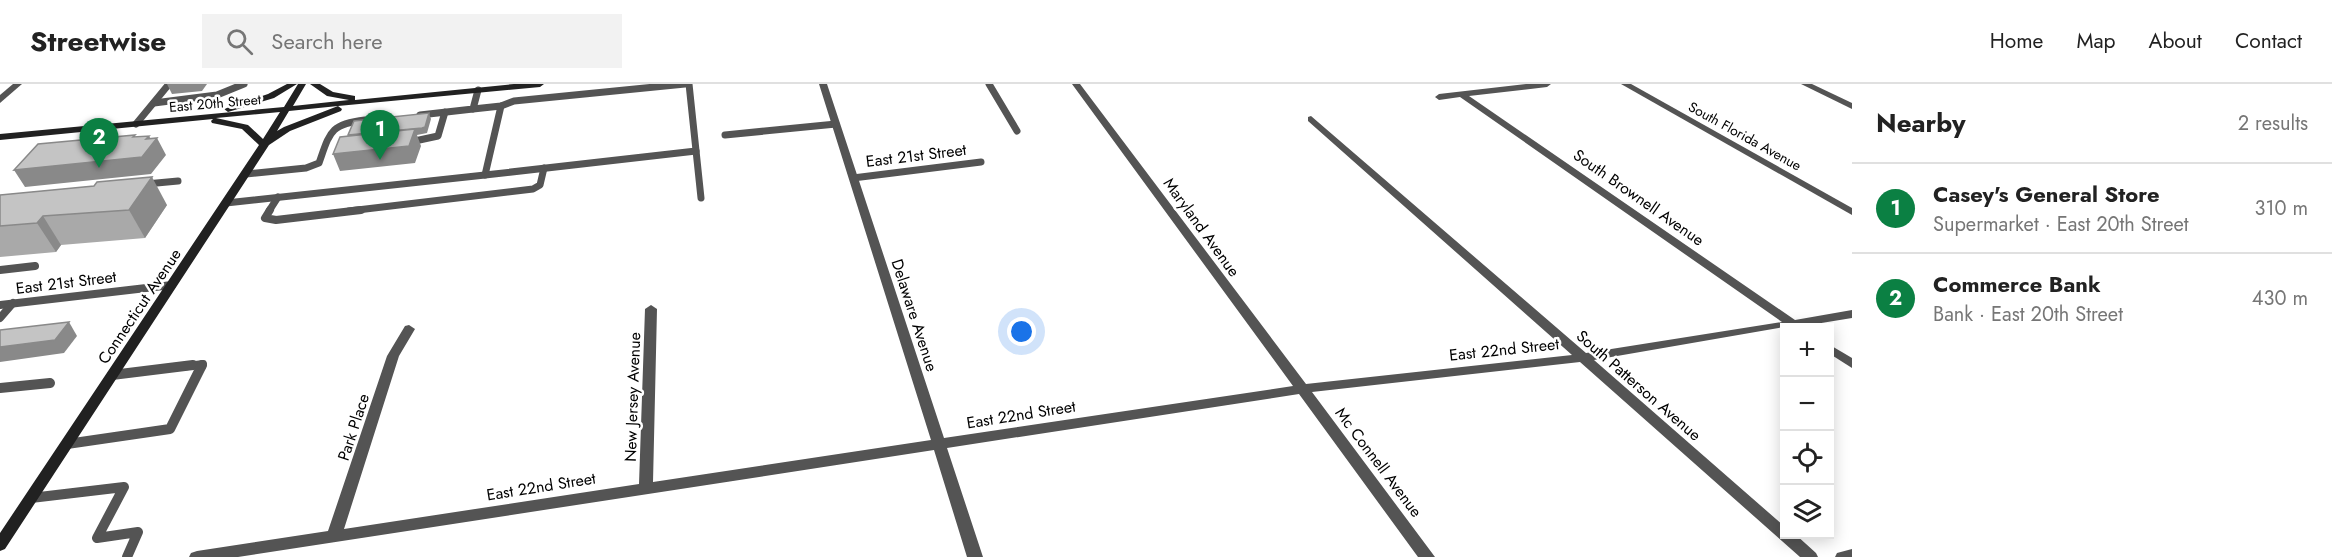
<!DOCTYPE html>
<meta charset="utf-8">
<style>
:root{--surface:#fff;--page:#f2f2f2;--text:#222;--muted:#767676;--line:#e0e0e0;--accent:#0b8043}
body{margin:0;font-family:Jost,sans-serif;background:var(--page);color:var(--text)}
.controls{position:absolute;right:18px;bottom:18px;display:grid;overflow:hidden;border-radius:0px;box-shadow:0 3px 15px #0003}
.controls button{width:54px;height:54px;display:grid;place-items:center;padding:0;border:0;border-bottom:2px solid var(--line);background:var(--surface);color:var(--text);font:30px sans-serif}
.you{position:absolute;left:1022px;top:248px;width:21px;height:21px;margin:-15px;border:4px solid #fff;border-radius:50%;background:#1a73e8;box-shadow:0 0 0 9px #1a73e833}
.badge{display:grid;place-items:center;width:39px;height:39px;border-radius:50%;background:var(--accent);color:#fff;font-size:20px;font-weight:700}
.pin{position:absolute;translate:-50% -50px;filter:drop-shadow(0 2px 3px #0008)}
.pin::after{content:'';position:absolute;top:32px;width:21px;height:18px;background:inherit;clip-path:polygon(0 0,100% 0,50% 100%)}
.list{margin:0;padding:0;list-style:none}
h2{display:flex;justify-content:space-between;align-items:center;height:78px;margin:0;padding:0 24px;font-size:26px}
h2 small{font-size:20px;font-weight:400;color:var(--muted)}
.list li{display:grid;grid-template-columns:39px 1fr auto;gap:18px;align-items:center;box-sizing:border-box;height:90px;padding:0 24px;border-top:2px solid var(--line)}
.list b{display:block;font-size:22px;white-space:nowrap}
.list p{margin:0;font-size:20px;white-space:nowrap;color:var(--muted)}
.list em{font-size:20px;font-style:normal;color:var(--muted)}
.icon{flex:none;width:33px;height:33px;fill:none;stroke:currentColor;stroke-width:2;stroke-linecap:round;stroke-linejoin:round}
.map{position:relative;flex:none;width:1852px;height:473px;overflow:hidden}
header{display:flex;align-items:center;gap:36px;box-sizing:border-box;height:84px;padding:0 30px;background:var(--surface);border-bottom:2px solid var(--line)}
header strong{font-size:28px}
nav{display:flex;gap:33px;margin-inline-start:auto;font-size:21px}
.search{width:420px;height:54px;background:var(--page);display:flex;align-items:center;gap:15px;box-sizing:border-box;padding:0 21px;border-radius:0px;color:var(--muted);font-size:22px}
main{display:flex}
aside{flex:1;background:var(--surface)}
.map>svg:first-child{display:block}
</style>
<header>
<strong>Streetwise</strong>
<div class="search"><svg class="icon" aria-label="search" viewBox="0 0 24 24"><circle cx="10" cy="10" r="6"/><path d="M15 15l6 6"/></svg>Search here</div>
<nav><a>Home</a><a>Map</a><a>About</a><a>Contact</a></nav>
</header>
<main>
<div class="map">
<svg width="1852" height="473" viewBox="0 0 1852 473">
<rect width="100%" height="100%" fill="#fff"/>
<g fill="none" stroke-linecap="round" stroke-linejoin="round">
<g stroke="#545454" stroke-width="7">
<path d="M 689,0 L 701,114"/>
<path d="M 989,0 L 1017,47"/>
<path d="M 154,19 L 217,11 L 244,0"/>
<path d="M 501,22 L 485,91 L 696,67"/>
<path d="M 473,25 L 501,22 L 514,17 L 685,0"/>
<path d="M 420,31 L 473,25 L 478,6"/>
<path d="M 136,40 L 169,0"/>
<path d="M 725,51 L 836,40"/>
<path d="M 410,58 L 438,52 L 445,28"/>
<path d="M 246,90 L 306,84 L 319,79 C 330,48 330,40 365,36"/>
<path d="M 853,94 L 981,78"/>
<path d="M 146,100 L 178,97"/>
<path d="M 226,119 L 485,91"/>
<path d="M 269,127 L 278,113"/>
<path d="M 349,127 L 533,105 L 540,101 L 544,84"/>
</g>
<g stroke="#545454" stroke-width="8">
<path d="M 270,126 L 265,134 L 276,136 L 361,126"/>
<path d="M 0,186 L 35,182"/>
<path d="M 0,221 L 172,201"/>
<path d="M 0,234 L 13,219"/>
<path d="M 181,283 L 203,280 L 202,283"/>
</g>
<g stroke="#545454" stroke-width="10">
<path d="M 112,291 L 193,281"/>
<path d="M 0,304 L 50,299"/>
<path d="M 67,360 L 170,345 L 202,281"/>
<path d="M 31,414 L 124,403 L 97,454 L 138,448 L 127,473"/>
</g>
<g fill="#545454" fill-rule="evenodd">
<path d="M 13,0 L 22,0 L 0,19 L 0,11 Z"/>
<path d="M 819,0 L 827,0 L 944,354 L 1293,302 L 1072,0 L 1080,0 L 1306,300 L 1572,271 L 1308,37 L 1308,33 L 1311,32 L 1586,269 L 1782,238 L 1460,13 L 1439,16 L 1435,13 L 1439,10 L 1526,0 L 1551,0 L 1547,3 L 1469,12 L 1795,236 L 1852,226 L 1852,234 L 1803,242 L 1804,243 L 1784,243 L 1594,276 L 1784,442 L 1784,450 L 1795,450 L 1816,469 L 1818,473 L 1800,473 L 1580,278 L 1312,308 L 1435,473 L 1418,473 L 1299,310 L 947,364 L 983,473 L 967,473 L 934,366 L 238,473 L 189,473 L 191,469 L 197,467 L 328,447 L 387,272 L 405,242 L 409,241 L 415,245 L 399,272 L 344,445 L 639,400 L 645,225 L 651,221 L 657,225 L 653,398 L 931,356 Z"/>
<path d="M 1621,0 L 1631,0 L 1852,124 L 1852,131 Z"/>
<path d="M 1801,0 L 1812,0 L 1852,19 L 1852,25 Z"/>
<path d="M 1830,261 L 1852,274 L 1852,284 L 1830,270 Z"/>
<path d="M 1852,465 L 1852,473 L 1835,473 L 1837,469 Z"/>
</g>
<g fill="#212121" fill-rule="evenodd">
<path d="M 287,0 L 297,0 L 274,14 L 228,28 L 224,25 L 268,10 Z"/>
<path d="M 298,0 L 306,0 L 293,22 L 349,16 L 327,12 L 310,0 L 320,0 L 333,8 L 355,12 L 355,16 L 514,0 L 544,0 L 540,3 L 338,22 L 342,25 L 341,27 L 290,47 L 269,61 L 5,465 L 0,467 L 0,449 L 259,61 L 242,45 L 212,39 L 211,37 L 213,35 L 0,56 L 0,50 L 284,23 ZM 338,22 L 284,43 L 277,47 L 289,27 ZM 280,28 L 263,55 L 248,41 L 216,34 Z"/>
</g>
</g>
<path fill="#a9a9a9" d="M 94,102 L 167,121 L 145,154 L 61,161 L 56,168 L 0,173 L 0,111 Z"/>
<g fill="#898989">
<path d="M 167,0 L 207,0 L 202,7 L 172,10 Z"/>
<path d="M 429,29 L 431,35 L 427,49 L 417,51 L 421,62 L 415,79 L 340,87 L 333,70 L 350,57 L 348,51 Z"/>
<path d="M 149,52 L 153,59 L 157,54 L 166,71 L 151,90 L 25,103 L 14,86 L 146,55 Z"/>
<path d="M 152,93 L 167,121 L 145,154 L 129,126 Z"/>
<path d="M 43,132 L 61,161 L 56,168 L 37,139 Z"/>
<path d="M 69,238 L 77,252 L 64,269 L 0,278 L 0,263 Z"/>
</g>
<g fill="#c4c4c4" stroke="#898989" stroke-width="1.5">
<path d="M 429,29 L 425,43 L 422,44 L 348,51 L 354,37 Z"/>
<path d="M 415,45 L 409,62 L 333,70 L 340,53 Z"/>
<path d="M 135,51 L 133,53 L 149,52 L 146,55 L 157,54 L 142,73 L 14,86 L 38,60 Z"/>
<path d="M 152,93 L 129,126 L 43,132 L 37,139 L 0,142 L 0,111 L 94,102 L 97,98 Z"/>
<path d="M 69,238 L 55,256 L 0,263 L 0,246 Z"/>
</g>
<g text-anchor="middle" stroke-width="5" stroke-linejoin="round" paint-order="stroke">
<g font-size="14" fill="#000" stroke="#fff">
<text transform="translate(215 19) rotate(-5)" y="5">East 20th Street</text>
<text transform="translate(1745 52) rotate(29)" y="5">South Florida Avenue</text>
</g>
<g font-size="16" fill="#000" stroke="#fff">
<text transform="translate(916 71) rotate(-7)" y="6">East 21st Street</text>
<text transform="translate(1639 113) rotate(35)" y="6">South Brownell Avenue</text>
<text transform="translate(1202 143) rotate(54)" y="6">Maryland Avenue</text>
<text transform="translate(66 198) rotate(-7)" y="6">East 21st Street</text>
<text transform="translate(139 222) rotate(-56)" y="6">Connecticut Avenue</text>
<text transform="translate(915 231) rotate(72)" y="6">Delaware Avenue</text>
<text transform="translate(1504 265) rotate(-6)" y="6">East 22nd Street</text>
<text transform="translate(1639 301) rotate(41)" y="6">South Patterson Avenue</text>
<text transform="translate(632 313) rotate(-88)" y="6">New Jersey Avenue</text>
<text transform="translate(1021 330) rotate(-9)" y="6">East 22nd Street</text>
<text transform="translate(353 343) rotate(-72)" y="6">Park Place</text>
<text transform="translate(1379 378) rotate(53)" y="6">Mc Connell Avenue</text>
<text transform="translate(541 402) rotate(-9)" y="6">East 22nd Street</text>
</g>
</g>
</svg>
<div class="controls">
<button>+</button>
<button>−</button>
<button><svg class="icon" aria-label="locate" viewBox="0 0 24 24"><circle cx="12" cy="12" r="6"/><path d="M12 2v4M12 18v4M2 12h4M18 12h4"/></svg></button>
<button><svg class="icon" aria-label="layers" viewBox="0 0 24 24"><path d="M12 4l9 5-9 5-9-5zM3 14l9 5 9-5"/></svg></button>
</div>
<div class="you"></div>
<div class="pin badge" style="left:380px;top:76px">1</div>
<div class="pin badge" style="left:99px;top:84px">2</div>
</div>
<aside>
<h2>Nearby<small>2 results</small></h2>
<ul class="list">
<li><span class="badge">1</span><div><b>Casey's General Store</b><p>Supermarket · East 20th Street</p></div><em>310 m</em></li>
<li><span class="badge">2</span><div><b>Commerce Bank</b><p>Bank · East 20th Street</p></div><em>430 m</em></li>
</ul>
</aside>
</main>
